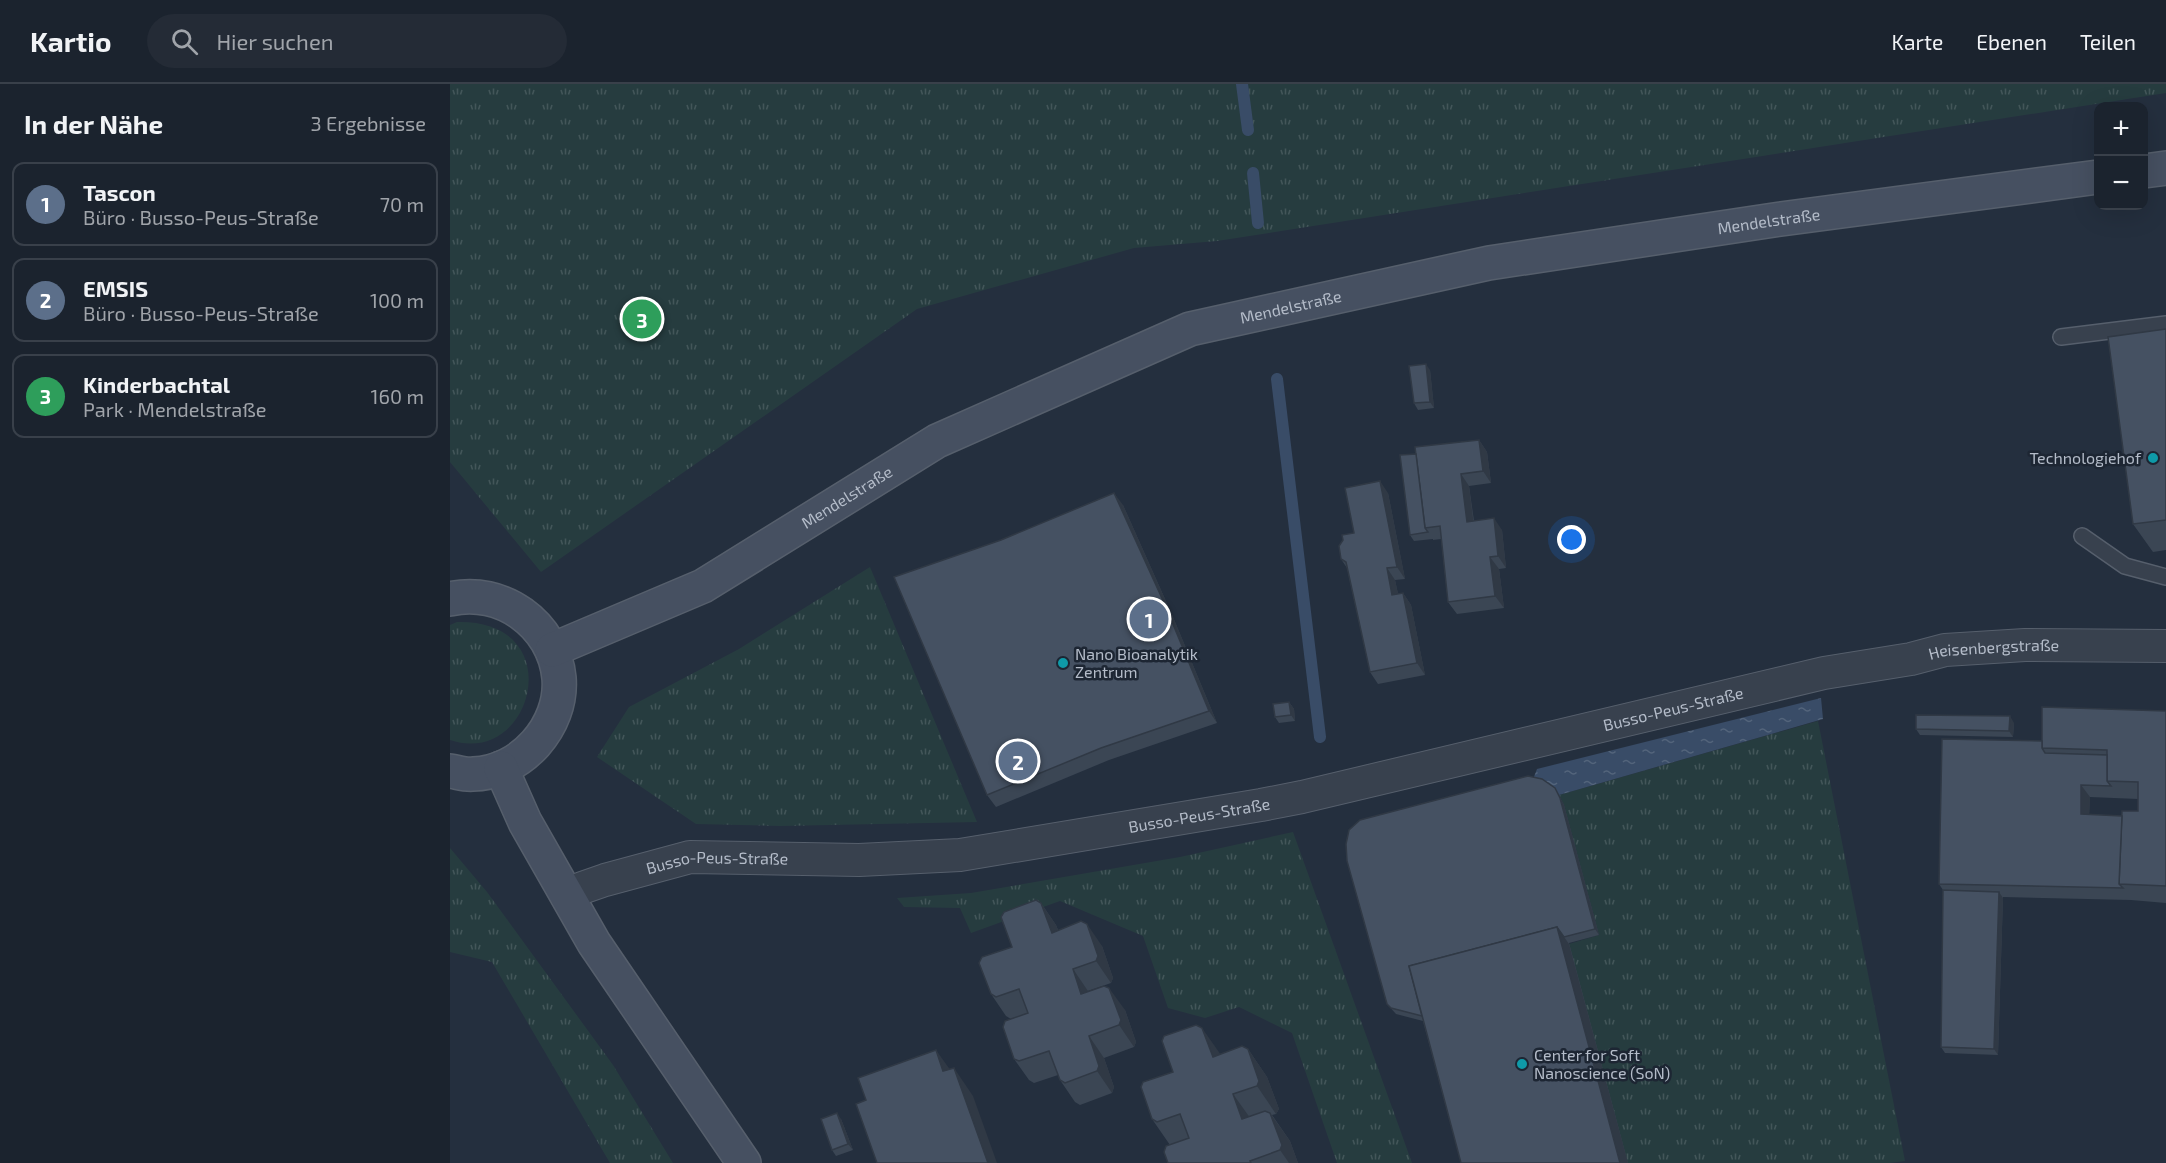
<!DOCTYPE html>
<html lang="de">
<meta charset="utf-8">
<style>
:root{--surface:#1b232e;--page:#242b36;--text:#f1f3f6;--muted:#a0a4aa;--line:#39404a;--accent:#8ab4f8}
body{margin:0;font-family:"Exo 2",sans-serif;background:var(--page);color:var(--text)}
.controls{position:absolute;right:18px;top:18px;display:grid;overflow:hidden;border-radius:12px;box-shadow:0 6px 24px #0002}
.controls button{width:54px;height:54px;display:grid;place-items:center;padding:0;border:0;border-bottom:2px solid var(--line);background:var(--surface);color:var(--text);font:30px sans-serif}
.you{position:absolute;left:1122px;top:456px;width:21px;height:21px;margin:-15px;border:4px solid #fff;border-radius:50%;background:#1a73e8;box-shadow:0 0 0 9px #1a73e833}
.badge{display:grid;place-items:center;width:39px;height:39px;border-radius:50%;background:var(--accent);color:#fff;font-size:20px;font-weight:700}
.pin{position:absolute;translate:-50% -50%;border:3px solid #fff;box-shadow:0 2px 6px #0006}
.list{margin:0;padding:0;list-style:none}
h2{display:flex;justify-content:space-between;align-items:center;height:78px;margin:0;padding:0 24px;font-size:26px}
h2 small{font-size:20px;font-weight:400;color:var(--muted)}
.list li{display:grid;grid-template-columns:39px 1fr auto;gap:18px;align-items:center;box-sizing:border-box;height:84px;margin:0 12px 12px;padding:0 12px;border:2px solid var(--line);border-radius:12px}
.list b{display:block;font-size:22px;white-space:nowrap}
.list p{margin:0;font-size:20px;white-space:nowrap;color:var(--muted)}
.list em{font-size:20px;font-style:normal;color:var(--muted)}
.icon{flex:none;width:33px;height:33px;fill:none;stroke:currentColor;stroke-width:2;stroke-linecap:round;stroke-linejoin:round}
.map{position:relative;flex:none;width:1716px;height:1079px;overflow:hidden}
header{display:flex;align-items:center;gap:36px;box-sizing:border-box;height:84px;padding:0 30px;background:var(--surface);border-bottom:2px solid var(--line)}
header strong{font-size:28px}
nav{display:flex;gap:33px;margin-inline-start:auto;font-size:21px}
.search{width:420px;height:54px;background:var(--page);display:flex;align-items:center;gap:15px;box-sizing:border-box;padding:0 21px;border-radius:33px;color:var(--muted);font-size:22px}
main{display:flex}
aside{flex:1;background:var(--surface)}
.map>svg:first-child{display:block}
</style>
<header>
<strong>Kartio</strong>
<div class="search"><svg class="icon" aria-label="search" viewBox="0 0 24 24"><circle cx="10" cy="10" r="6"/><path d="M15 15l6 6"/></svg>Hier suchen</div>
<nav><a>Karte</a><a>Ebenen</a><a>Teilen</a></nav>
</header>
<main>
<aside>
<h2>In der Nähe<small>3 Ergebnisse</small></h2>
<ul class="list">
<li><span class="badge" style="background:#5c6f8a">1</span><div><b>Tascon</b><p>Büro · Busso-Peus-Straße</p></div><em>70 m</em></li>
<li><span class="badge" style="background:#5c6f8a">2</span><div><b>EMSIS</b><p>Büro · Busso-Peus-Straße</p></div><em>100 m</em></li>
<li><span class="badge" style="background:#2e9e5b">3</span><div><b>Kinderbachtal</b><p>Park · Mendelstraße</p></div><em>160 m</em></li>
</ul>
</aside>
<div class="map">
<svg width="1716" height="1079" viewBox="0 0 1716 1079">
<defs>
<pattern id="grass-tufts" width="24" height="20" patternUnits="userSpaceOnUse" patternTransform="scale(1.5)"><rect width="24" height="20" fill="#263c3f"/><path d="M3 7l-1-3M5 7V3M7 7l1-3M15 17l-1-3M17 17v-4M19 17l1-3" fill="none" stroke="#435659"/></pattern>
<pattern id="water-ripples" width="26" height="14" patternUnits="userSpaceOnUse" patternTransform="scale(1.5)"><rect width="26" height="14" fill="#394c67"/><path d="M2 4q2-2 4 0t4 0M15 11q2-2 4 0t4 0" fill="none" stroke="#53647b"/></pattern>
</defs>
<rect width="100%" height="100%" fill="#242f3e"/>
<g fill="url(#grass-tufts)">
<path d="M 0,0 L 1716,0 L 1716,9 L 767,157 L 684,164 L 467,225 L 91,488 L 0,378 Z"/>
<path d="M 420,483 L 527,738 L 330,742 L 246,740 L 147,673 L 179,623 L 289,565 Z"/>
<path d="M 7,538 C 121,535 84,684 0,656 L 0,541 Z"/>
<path d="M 1368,637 L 1455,1077 L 1440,1079 L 1177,1079 L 1119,860 L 1149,851 L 1114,721 L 1109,711 Z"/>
<path d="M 843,748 L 962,1079 L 887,1079 L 842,949 L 789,923 L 755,934 L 718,924 L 693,852 L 610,817 L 521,849 L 510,824 L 454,823 L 447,814 L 521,809 L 730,773 Z"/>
<path d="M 0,764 L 37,808 L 163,981 L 223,1079 L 160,1079 L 42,878 L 0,868 Z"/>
</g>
<path fill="url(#water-ripples)" d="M 1371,614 L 1373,635 L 1109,711 L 1082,698 L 1087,685 Z"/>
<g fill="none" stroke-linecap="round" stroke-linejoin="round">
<g stroke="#394c67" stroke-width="12">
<path d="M 792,0 L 798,46"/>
<path d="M 803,89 L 808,139"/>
<path d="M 827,295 L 870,653"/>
</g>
<defs>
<g id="service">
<path d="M 1611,253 L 1716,240"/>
<path d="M 1632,452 L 1675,482 L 1716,493"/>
</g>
<g id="minor">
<path id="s1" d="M 117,812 L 132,804 L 155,796 L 240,773 L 409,776 L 510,771 L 811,721 L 852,713 L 1374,589 L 1461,575 L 1495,566 L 1575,561 L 1716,562"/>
</g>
<g id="secondary">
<path d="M 1694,87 L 1716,84"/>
<path d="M 0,515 C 51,503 104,540 109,594 C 113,642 71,689 23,690 C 16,691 7,688 0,687"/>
<path id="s2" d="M 102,566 L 253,502 L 487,357 L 740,245 L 1039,179 L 1324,136 L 1648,93"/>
<path d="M 51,684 L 75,738 L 144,859 L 294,1079"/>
</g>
</defs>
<use href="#service" stroke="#565f6c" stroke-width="18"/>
<use href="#minor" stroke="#565f6c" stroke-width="34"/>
<use href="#secondary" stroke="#565f6c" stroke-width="36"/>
<use href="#service" stroke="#38414e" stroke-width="15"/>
<use href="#minor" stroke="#38414e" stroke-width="32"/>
<use href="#secondary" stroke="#465061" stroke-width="33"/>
</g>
<g fill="#3b4654" fill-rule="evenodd">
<path d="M 1716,245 L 1716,466 L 1703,468 L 1683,440 Z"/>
<path d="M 980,286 L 984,324 L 968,326 L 964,319 Z"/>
<path d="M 1029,356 L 1037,368 L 1041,399 L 1019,402 L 1024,437 L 1052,446 L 1056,484 L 1049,485 L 1054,524 L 1007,530 L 998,518 L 991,455 L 983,456 L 983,455 L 964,457 L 960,451 L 966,370 Z"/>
<path d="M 938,409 L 955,495 L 945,496 L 948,510 L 953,509 L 961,521 L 975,591 L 928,600 L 920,588 L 897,484 L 891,475 L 904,449 Z"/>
<path d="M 673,421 L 723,533 L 767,639 L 659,676 L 546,723 L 537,711 Z"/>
<path d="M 839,618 L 844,625 L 845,637 L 829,639 L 825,633 Z"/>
<path d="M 1716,627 L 1716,819 L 1681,816 L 1553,813 L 1548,971 L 1495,969 L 1491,963 L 1493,806 L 1489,800 L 1592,657 ZM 1640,713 L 1688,715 L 1688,727 L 1672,732 L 1639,730 Z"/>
<path d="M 1564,639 L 1563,653 L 1470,651 L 1466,645 Z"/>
<path d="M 1105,704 L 1114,721 L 1149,851 L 1119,859 L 1178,1079 L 1011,1079 L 973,937 L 946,930 L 937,920 Z"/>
<path d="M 591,819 L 606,841 L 608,846 L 652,862 L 663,894 L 661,899 L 638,907 L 638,908 L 675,926 L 686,958 L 684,963 L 654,974 L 664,1003 L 662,1009 L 630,1021 L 625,1018 L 610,996 L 608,991 L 584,999 L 579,996 L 564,975 L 578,929 L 561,935 L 556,932 L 541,910 L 562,863 Z"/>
<path d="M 798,965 L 817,993 L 829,1025 L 826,1030 L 822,1031 L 840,1057 L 848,1079 L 718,1079 L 720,1061 L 702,1035 L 723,988 L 770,970 Z"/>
<path d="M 391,1035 L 403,1066 L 386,1072 L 382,1066 Z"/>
</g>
<g fill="#303945">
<path d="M 976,280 L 980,286 L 984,324 L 980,318 Z"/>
<path d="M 1029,356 L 1037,368 L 1041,399 L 1033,387 Z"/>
<path d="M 1011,390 L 1019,402 L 1025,450 L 1017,438 Z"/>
<path d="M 930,397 L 938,409 L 955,495 L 947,483 Z"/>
<path d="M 664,409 L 673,421 L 723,533 L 767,639 L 759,627 Z"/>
<path d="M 1044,434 L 1052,446 L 1056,484 L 1048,472 Z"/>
<path d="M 1040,473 L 1049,485 L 1054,524 L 1045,512 Z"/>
<path d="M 937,484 L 945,496 L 951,523 L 942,511 Z"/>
<path d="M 953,509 L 961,521 L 975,591 L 967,579 Z"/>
<path d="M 839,618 L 844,625 L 845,637 L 841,631 Z"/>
<path d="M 1560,632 L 1564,639 L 1563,653 L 1559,647 Z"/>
<path d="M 1631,701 L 1640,713 L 1639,742 L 1631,730 Z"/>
<path d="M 1105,704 L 1114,721 L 1149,851 L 1145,845 Z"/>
<path d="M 1549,808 L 1553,814 L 1548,971 L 1544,965 Z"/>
<path d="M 591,819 L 606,841 L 617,870 L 602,849 Z"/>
<path d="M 637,840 L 652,862 L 663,894 L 661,899 L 646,877 Z"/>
<path d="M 1107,843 L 1119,860 L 1178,1079 L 1170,1079 Z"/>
<path d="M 623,885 L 638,907 L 646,932 L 631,910 Z"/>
<path d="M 659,904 L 675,926 L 686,958 L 684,963 L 669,941 Z"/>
<path d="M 752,944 L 771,971 L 763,973 Z"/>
<path d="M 639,952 L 654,974 L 664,1003 L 662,1009 L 647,987 Z"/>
<path d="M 798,965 L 817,993 L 829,1025 L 826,1030 L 807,1002 Z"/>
<path d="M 486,966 L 506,994 L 493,987 Z"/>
<path d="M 504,984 L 523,1012 L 547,1079 L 538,1079 Z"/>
<path d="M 783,1010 L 803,1038 L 792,1035 Z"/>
<path d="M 387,1029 L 391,1035 L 403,1066 L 398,1060 Z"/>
<path d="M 820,1029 L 840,1057 L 848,1079 L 839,1079 L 830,1066 Z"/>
</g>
<g fill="#455162" stroke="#303945" stroke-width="1.5">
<path d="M 1716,245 L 1716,436 L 1683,440 L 1658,253 Z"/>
<path d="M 976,280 L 980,318 L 964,319 L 959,282 Z"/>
<path d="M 1029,356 L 1033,387 L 1011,390 L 1017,438 L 1044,434 L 1048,472 L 1040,473 L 1045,512 L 998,518 L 990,442 L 975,444 L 965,363 Z"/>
<path d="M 966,370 L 975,444 L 978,448 L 960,451 L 950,371 Z"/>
<path d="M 930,397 L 947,483 L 937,484 L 942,511 L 953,509 L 967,579 L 920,588 L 896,478 L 891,475 L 889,462 L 893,456 L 892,451 L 904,449 L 895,404 Z"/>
<path d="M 664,409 L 715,521 L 759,627 L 651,664 L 537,711 L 444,493 L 551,456 Z"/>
<path d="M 839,618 L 841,631 L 825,633 L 823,620 Z"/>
<path d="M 1592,623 L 1716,627 L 1716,802 L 1669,800 L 1672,727 L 1688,727 L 1688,698 L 1657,697 L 1657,666 L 1592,664 Z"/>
<path d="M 1466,631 L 1560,632 L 1559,647 L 1466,645 Z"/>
<path d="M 1492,655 L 1592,657 L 1592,664 L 1595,669 L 1657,671 L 1657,697 L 1661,702 L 1631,701 L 1631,730 L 1672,732 L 1669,800 L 1673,804 L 1489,800 Z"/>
<path d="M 1078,692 L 1092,695 L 1105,704 L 1110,714 L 1145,845 L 1114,853 L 1107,843 L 959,882 L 972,932 L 941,924 L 937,920 L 897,777 L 896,760 L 899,746 L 910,736 Z"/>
<path d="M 1493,806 L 1549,808 L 1544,965 L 1491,963 Z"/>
<path d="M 586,816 L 591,819 L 602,849 L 631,837 L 637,840 L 648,872 L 646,877 L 623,885 L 631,910 L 654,902 L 659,904 L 671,936 L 669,941 L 639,952 L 649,982 L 647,987 L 615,999 L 610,996 L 599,967 L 569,977 L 564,975 L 553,943 L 555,937 L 578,929 L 569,905 L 546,913 L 541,910 L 529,879 L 532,873 L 562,863 L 551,833 L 554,828 Z"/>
<path d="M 1107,843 L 1170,1079 L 1011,1079 L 959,882 Z"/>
<path d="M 746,941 L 752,944 L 763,973 L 792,962 L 798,965 L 809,997 L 807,1002 L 783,1010 L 792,1035 L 815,1027 L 820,1029 L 832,1061 L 830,1066 L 800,1077 L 801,1079 L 718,1079 L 714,1068 L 716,1062 L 739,1054 L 730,1030 L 707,1038 L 702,1035 L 691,1003 L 693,998 L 723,988 L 712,957 L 714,952 Z"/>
<path d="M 486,966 L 493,987 L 504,984 L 538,1079 L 427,1079 L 406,1020 L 416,1016 L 408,994 Z"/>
<path d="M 387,1029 L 398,1060 L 382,1066 L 371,1035 Z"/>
</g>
<g fill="#0f9aa8" stroke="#1d2633" stroke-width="2">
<circle cx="1703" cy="374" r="6"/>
<circle cx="613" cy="579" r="6"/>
<circle cx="1072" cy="980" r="6"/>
</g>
<g text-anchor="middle" stroke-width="5" stroke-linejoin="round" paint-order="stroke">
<g font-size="16" fill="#b4bcc9" stroke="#1d2633">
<text dy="6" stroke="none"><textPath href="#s2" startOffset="1305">Mendelstraße</textPath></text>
<text dy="6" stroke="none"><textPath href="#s2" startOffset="819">Mendelstraße</textPath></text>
<text dy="6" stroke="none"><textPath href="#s2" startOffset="333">Mendelstraße</textPath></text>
<text dy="6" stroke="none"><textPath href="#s1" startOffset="1455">Heisenbergstraße</textPath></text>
<text dy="6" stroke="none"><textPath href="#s1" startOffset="1128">Busso-Peus-Straße</textPath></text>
<text dy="6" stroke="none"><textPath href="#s1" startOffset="642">Busso-Peus-Straße</textPath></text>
<text dy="6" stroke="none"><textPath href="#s1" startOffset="156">Busso-Peus-Straße</textPath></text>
</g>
<g font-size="16" fill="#b4bcc9" stroke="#1d2633" text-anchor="start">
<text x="1691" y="380" text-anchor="end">Technologiehof</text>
<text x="625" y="576">Nano Bioanalytik<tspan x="625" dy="18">Zentrum</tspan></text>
<text x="1084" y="977">Center for Soft<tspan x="1084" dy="18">Nanoscience (SoN)</tspan></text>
</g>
</g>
</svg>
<div class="controls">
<button>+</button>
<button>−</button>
</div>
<div class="you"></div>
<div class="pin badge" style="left:699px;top:535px;background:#5c6f8a">1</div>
<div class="pin badge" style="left:568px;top:677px;background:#5c6f8a">2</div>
<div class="pin badge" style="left:192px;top:235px;background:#2e9e5b">3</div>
</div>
</main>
